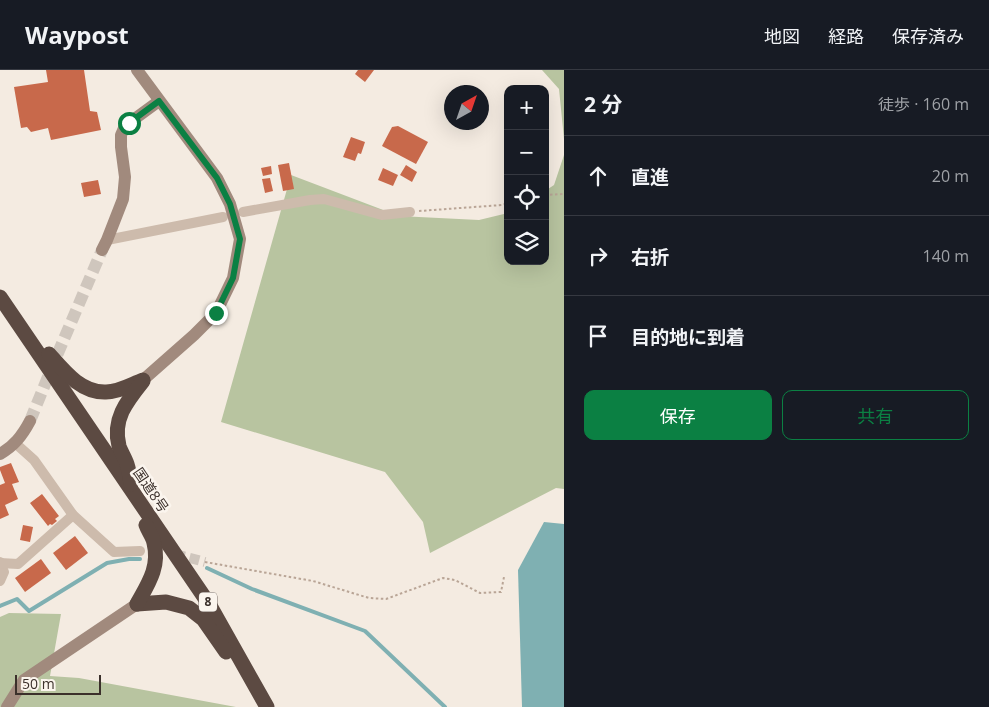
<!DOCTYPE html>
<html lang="ja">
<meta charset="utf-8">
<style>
:root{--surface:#171b24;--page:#242831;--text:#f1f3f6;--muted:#9ea1a6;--line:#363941;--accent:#0b8043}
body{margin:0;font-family:"Open Sans","Noto Sans JP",sans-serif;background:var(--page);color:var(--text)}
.controls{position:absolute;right:15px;top:15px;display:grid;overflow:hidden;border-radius:10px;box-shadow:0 5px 20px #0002}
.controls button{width:45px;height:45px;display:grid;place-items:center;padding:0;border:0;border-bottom:1px solid var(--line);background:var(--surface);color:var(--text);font:25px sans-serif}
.compass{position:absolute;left:444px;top:15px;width:45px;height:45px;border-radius:50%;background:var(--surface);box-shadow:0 5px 20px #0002;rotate:40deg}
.scale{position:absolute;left:15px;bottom:12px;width:86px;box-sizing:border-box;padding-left:5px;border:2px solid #3b302b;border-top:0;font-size:14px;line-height:18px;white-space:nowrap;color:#3b302b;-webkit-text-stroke:4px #fbf5ee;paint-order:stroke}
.stop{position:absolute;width:15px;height:15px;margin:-11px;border:4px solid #0b8043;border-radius:50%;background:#fff}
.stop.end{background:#0b8043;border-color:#fff;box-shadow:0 1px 5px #0008}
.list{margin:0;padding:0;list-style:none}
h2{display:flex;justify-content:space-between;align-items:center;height:65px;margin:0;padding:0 20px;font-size:21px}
h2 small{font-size:16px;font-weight:400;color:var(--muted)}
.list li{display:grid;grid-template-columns:32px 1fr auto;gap:15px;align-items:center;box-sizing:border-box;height:80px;padding:0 20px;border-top:1px solid var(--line)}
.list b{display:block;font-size:19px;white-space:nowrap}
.list em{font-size:16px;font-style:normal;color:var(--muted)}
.actions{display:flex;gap:10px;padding:15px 20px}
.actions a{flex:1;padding:11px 0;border:1px solid var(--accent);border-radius:10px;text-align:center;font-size:18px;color:var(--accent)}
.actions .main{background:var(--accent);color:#fff}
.icon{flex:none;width:28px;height:28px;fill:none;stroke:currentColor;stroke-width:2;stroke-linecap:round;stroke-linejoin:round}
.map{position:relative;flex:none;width:564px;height:637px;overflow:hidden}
header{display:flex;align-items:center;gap:30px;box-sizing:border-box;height:70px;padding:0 25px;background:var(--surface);border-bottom:1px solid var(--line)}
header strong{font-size:24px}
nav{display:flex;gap:28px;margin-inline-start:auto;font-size:18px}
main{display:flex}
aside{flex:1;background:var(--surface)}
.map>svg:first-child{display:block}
</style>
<header>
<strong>Waypost</strong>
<nav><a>地図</a><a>経路</a><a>保存済み</a></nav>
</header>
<main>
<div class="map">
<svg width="564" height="637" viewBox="0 0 564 637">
<rect width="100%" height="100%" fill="#f4ebe1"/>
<g fill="#b8c4a0">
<path d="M 542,0 L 564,0 L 564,69 L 559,19 Z"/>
<path d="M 564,85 L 564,419 L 556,418 L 430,483 L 423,452 L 385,402 L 221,352 L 291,105 L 399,146 L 479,150 L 508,143 L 508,191 L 545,191 L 545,121 L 554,115 Z"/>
<path d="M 9,543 L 61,544 L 50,606 L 79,608 L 236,637 L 0,637 L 0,547 Z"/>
</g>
<path fill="#7fb0b2" d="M 544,452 L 564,454 L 564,637 L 522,637 L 518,500 Z"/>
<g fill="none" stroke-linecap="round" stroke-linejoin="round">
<g stroke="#7fb0b2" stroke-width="4">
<path d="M 207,498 L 252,519 L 365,561 L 445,637"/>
<path d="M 0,536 L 17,529 L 29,541 L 107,493 L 129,489 L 140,489"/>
</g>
</g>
<g fill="#c8694b">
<path d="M 46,0 L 84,0 L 90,41 L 97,42 L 101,60 L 51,70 L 48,58 L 31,62 L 27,57 L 21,58 L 14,17 L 48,12 Z"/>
<path d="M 358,0 L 374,0 L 365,12 L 355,4 Z"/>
<path d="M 398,56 L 428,72 L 416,94 L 382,76 L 392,57 Z"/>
<path d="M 351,67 L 365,72 L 361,84 L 358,83 L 355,91 L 343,87 Z"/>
<path d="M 289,93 L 294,119 L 283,121 L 278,95 Z"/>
<path d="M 406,95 L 417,102 L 412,112 L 400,105 Z"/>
<path d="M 271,96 L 272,104 L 263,106 L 261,98 Z"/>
<path d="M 383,98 L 398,105 L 393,116 L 378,110 Z"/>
<path d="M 270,108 L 273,121 L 265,123 L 262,109 Z"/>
<path d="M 98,110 L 101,124 L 84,127 L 81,113 Z"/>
<path d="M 11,393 L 19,412 L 12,414 L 18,429 L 5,435 L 9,445 L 0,449 L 0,415 L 5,413 L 0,400 L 0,397 Z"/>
<path d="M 42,424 L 59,446 L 55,449 L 57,451 L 52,455 L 50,454 L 48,456 L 30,433 Z"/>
<path d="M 23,455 L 33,457 L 30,472 L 20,470 Z"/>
<path d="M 75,466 L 88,483 L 66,500 L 53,483 Z"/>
<path d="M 41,489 L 51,503 L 25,522 L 15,508 Z"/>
</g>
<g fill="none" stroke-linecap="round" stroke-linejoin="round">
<path stroke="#cfc6bd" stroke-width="10" stroke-dasharray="10 5" stroke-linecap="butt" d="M 175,484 L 205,492"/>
<path stroke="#cfc6bd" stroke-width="12" stroke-dasharray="12 6" stroke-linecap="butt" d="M 30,351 L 52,297 L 102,180"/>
<g stroke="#b9a596" stroke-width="2" stroke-dasharray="2.5 2.5" stroke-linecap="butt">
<path d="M 545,125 L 564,124"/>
<path d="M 419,141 L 502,135 L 508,133"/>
<path d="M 205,492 L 313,511 L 369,528 L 386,529 L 443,508 L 455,510 L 480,523 L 501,522 L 504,507"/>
</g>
<g stroke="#cdbbac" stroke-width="10">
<path d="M 243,142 L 310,130 L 324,129 L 382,145 L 410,142"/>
<path d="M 107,170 L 223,147"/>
<path d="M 15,373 L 34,390 L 73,445 L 114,482 L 140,481"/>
<path d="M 0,492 L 4,502 L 0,511"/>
<path d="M 0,493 L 18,494 L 73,445"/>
</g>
<g stroke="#a18a7d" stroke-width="12">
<path d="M 137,0 L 217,108 L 230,134 L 240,169 L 233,208 L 216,243 L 194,265 L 143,310"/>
<path d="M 102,180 L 107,170 L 123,129 L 125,107 L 121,77 L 121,65 L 124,58 L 129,53 L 159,31"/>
<path d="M 0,384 C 14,376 22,366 30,351"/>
<path d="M 7,637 L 24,610 L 137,534"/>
</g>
<g stroke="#5c4a42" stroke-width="15">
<path d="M 0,227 L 209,534 L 267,637"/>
<path d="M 49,284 C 64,301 81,323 106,322 C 119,322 132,314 143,310"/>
<path d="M 131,414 C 130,407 129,400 127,394 C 125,388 121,382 119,376 C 112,349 127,331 143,311"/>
<path d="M 137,534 L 166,532 L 189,538 L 203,549 L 226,582"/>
<path d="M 137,534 C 148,514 160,497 154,473 C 153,467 148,461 146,455"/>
</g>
</g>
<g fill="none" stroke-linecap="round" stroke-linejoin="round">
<path stroke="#0b8043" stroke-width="6" d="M 129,53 L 159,31 L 217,108 L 230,134 L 240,169 L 233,208 L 216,243"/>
</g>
<g text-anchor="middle" stroke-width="5" stroke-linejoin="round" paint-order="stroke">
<rect fill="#fbf5ee" stroke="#756b66" stroke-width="1" x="199" y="522.5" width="18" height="19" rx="4"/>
<g font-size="12" font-weight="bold" fill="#3b302b">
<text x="208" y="536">8</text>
</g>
<g font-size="14" fill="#3b302b" stroke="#fbf5ee">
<text transform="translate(151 420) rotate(56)" y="5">国道8号</text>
</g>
</g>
</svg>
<div class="controls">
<button>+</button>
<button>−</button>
<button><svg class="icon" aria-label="locate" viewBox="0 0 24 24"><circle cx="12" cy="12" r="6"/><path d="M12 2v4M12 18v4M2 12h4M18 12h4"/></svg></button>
<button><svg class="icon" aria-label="layers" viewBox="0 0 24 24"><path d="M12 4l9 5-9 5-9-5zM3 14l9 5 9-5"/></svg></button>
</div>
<svg class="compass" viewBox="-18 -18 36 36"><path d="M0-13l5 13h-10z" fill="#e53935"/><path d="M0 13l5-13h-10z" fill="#9ea1a6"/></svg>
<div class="scale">50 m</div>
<div class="stop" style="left:129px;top:53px"></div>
<div class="stop end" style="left:216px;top:243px"></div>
</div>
<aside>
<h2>2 分<small>徒歩 · 160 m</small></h2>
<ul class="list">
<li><svg class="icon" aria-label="ahead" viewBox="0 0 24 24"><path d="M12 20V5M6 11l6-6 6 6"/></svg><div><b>直進</b></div><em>20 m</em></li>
<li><svg class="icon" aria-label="right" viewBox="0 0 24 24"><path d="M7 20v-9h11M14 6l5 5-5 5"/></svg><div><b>右折</b></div><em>140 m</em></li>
<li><svg class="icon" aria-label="arrive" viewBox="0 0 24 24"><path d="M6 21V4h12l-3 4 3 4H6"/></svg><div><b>目的地に到着</b></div></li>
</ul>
<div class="actions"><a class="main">保存</a><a>共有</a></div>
</aside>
</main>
